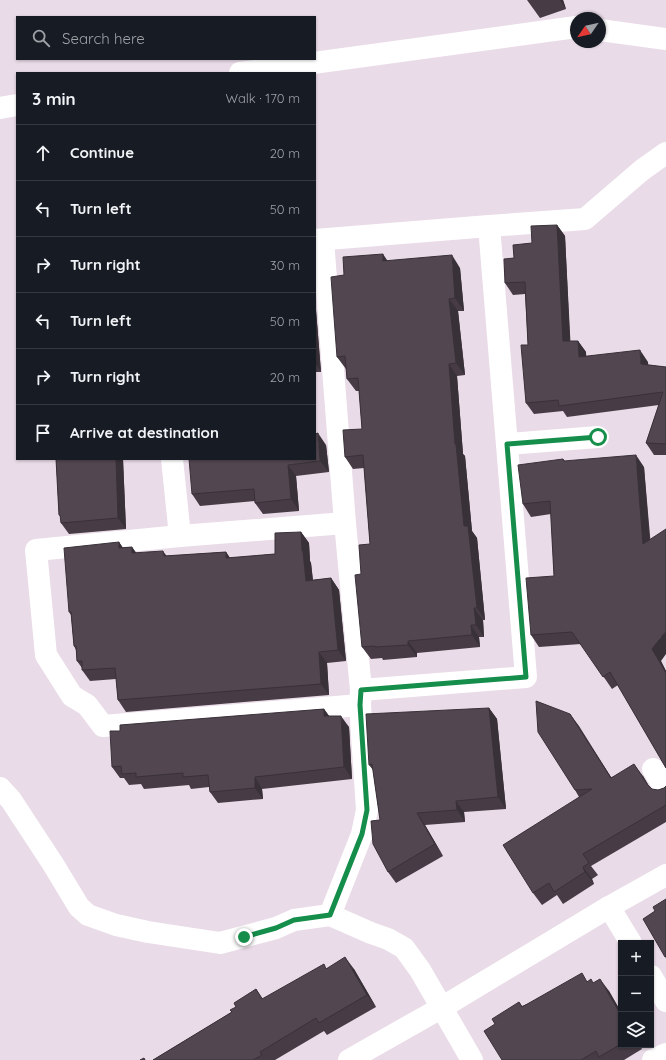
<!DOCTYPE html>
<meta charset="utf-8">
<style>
:root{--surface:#171b24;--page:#20242c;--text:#f1f3f6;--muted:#9ea1a6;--line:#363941}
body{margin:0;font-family:Quicksand,sans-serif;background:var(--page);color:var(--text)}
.controls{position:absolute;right:12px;bottom:12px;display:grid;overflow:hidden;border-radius:0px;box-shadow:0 1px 3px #0004}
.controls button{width:36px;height:36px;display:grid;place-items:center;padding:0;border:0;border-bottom:1px solid var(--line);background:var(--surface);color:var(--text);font:20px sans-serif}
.compass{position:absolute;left:570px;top:12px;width:36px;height:36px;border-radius:50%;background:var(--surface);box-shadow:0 1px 3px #0004;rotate:236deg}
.stop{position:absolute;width:12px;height:12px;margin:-9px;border:3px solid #148e4a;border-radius:50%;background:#fff}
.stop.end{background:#148e4a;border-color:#fff;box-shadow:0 1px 4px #0008}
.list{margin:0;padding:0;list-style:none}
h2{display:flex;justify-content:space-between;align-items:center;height:52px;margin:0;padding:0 16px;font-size:17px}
h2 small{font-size:13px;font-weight:400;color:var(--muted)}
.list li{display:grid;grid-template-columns:26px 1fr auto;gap:12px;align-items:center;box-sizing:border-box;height:56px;padding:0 16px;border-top:1px solid var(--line)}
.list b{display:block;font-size:15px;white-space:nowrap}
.list em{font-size:13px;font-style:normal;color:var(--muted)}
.icon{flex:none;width:22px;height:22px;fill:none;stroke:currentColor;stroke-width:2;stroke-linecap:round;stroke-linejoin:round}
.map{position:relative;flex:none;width:666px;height:1060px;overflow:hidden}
.search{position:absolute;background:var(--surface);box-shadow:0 1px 3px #0004;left:16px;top:16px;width:300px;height:44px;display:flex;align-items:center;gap:10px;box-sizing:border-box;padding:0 14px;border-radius:0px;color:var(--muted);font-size:15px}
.panel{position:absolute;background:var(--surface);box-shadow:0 1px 3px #0004;left:16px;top:72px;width:300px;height:388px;border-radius:0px}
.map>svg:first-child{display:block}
</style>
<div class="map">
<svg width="666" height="1060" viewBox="0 0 666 1060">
<rect width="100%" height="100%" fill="#e9dbe7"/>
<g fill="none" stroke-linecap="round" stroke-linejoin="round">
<g stroke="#fff" stroke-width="22">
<path d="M 600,30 L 666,39"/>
<path d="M 240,73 L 576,27"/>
<path d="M 0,108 L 17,105"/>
<path d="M 489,226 L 585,219 L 642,170 L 666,153"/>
<path d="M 315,240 L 489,226 L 526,677 L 361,690"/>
<path d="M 323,240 L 345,523 L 361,690 L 360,705 L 367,810 L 362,834 L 330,915"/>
<path d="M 507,444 L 598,437"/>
<path d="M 172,459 L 180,536 L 345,523"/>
<path d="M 180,536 L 36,550 L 46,655 L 72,696 L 87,705 L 103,726 L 360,705"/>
<path d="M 653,769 L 666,790"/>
<path d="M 0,788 L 11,800 L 53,864 L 79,907 L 88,915 L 116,925 L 148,932 L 220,943 L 276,928 L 294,920 L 330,915 L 371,933 L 388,939 L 404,948 L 420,970 L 472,1060"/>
<path d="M 609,907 L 631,943"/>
<path d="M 651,976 L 666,1001"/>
<path d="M 349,1060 L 441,1008 L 609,907 L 666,875"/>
<path d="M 653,1060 L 666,1054"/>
</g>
</g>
<g fill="#473c45">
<path d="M 527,0 L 563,0 L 566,9 L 540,18 Z"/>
<path d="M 557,225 L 565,236 L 570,341 L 578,341 L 586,352 L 586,356 L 648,362 L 648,365 L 666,367 L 666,455 L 654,455 L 646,443 L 659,405 L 567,417 L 563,411 L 534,414 L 526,403 L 528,345 L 525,294 L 513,295 L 505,283 L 514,258 Z"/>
<path d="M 388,261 L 460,268 L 464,311 L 458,311 L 465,375 L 457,376 L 463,454 L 465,456 L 472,531 L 477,538 L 485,620 L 483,620 L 484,637 L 479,637 L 480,647 L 417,653 L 417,657 L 383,660 L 382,658 L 371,659 L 362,647 L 361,574 L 370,544 L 364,468 L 353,469 L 345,457 L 362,429 L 359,391 L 356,391 L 347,379 L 346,369 L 337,357 L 344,275 Z"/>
<path d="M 315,298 L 321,372 L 315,372 Z"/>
<path d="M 326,445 L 329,472 L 296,476 L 299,511 L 263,514 L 255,503 L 255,501 L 200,506 L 192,494 Z"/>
<path d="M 56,459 L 123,459 L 126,529 L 69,534 L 61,523 L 61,517 L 59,515 Z"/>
<path d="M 563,459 L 565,461 L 644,467 L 661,661 L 666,671 L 666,768 L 618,685 L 612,689 L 581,644 L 539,647 L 531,635 L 554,576 L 551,514 L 531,517 L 523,504 Z"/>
<path d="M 301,532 L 309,543 L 310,561 L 311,563 L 313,580 L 331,578 L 339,590 L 346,661 L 327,663 L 329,695 L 126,712 L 118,700 L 116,679 L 90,681 L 82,670 L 82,668 L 77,661 L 76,650 L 74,646 L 71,615 L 69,612 L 119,542 L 123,548 L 132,547 L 136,553 L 166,556 L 226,552 L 230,558 L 275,554 Z"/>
<path d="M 489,708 L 497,719 L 506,809 L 464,812 L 465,822 L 425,825 L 443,856 L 396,883 L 388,872 L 380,820 L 373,770 L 369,765 Z"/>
<path d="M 324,709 L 329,716 L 349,727 L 352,779 L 262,789 L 263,799 L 218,803 L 210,792 L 209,787 L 191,789 L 189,785 L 144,789 L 141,784 L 129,785 L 124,778 L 120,778 L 112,767 L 120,731 Z"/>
<path d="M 570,714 L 611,777 L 643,776 L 649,786 L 652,789 L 658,790 L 664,788 L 666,786 L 666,822 L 591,866 L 598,875 L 592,879 L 594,884 L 563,904 L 557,895 L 542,905 L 533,893 L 579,797 L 575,790 Z"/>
<path d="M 327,968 L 354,969 L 376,1007 L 327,1035 L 324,1031 L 275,1060 L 153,1060 L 232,1012 L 236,1007 L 256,989 L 263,999 Z"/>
<path d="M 588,981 L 593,983 L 609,991 L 621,1012 L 621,1045 L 640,1045 L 642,1049 L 624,1060 L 502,1060 L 519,1002 L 522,1006 Z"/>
</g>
<g fill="#393138">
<path d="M 560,0 L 563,0 L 566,9 Z"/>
<path d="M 557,225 L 565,236 L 571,353 L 563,341 Z"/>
<path d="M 383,254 L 391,266 L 383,261 Z"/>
<path d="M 452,255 L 460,268 L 464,311 L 455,298 Z"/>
<path d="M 315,298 L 321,372 L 315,363 Z"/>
<path d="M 449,299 L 458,311 L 465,375 L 456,363 Z"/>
<path d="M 578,341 L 586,352 L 587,369 L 579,357 Z"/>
<path d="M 640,350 L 648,362 L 649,376 L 641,364 Z"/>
<path d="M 449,364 L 457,376 L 463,454 L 465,456 L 472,531 L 477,538 L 485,620 L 477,608 L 464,526 L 455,444 Z"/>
<path d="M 318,433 L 326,445 L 329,472 L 320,461 Z"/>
<path d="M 636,455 L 644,467 L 651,557 L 643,544 Z"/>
<path d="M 116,459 L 123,459 L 126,529 L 118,518 Z"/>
<path d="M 288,465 L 296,476 L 299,511 L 291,499 Z"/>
<path d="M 301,532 L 309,543 L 310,561 L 311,563 L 314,592 L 306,581 L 302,551 Z"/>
<path d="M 119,542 L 127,554 L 119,548 Z"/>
<path d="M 132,547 L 140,558 L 132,553 Z"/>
<path d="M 163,551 L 171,562 L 164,556 Z"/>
<path d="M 226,552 L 234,564 L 226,558 Z"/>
<path d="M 331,578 L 339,590 L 346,661 L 338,650 Z"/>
<path d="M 474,608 L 483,620 L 484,637 L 476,625 Z"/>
<path d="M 471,625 L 479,637 L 480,647 L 472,635 Z"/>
<path d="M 666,631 L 666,654 L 661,661 L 666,671 L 666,673 L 652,649 Z"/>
<path d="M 408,641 L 417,653 L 417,657 L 408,645 Z"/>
<path d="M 319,652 L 327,663 L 329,695 L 321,684 Z"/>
<path d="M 489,708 L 497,719 L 506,809 L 498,797 Z"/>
<path d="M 324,709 L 332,720 L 324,716 Z"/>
<path d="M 570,714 L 579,726 L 619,790 L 611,778 Z"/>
<path d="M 341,716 L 349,727 L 352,779 L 344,767 Z"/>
<path d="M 634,764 L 643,776 L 655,797 L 647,784 Z"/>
<path d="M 255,777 L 262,789 L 263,799 L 255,788 Z"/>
<path d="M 456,801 L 464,812 L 465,822 L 457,810 Z"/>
<path d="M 417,813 L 425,825 L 443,856 L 435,844 Z"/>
<path d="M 583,867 L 592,879 L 594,884 L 585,872 Z"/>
<path d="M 345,957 L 354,969 L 376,1007 L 367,995 Z"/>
<path d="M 600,979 L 609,991 L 621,1012 L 621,1015 Z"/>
</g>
<g fill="#524650" stroke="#393138">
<path d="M 557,225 L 563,341 L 578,341 L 579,357 L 640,350 L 641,364 L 666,367 L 666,444 L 646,443 L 663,392 L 559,406 L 558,400 L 526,403 L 521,345 L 528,345 L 525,282 L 505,283 L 504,259 L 514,258 L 513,245 L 532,243 L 531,226 Z"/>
<path d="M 383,254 L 383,261 L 452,255 L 455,298 L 449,299 L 456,363 L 449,364 L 455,444 L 456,444 L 464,526 L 468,526 L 477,608 L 474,608 L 476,625 L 471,625 L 472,635 L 408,641 L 408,645 L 375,647 L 375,646 L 362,647 L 355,575 L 361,574 L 359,545 L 370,544 L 363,455 L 345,457 L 343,430 L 362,429 L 358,378 L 347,379 L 345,356 L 337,357 L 331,277 L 344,275 L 343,257 Z"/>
<path d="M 318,433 L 320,461 L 288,465 L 291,499 L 255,503 L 254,489 L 192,494 L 189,459 L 315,459 L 315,434 Z"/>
<path d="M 636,455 L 643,544 L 666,529 L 666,631 L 652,649 L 666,673 L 666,768 L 610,672 L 603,677 L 572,632 L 531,635 L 526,578 L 554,576 L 550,501 L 523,504 L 518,465 L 563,459 L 564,461 Z"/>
<path d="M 56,459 L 116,459 L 118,518 L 61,523 L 60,515 L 59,515 Z"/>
<path d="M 301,532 L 302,551 L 303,551 L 306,581 L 331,578 L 338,650 L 319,652 L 321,684 L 118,700 L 115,668 L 82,670 L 82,661 L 77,661 L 76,646 L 74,646 L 71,612 L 69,612 L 64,548 L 119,542 L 119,548 L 132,547 L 132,553 L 163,551 L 164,556 L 226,552 L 226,558 L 275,554 L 275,533 Z"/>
<path d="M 536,701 L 570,714 L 611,778 L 634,764 L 647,784 L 652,789 L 658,790 L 664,788 L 666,786 L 666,805 L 583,854 L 589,863 L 583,867 L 585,872 L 554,892 L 549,883 L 533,893 L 503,845 L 592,789 L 575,790 L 538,732 Z"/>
<path d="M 489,708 L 498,797 L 456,801 L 457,810 L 417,813 L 435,844 L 388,872 L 373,844 L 371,821 L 380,820 L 372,764 L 369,765 L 366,714 Z"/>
<path d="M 324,709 L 324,716 L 341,716 L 344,767 L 255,777 L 255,788 L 210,792 L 208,775 L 183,777 L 183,773 L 136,777 L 136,773 L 122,774 L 121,766 L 112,767 L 110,731 L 120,731 L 120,725 Z"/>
<path d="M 666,899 L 666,957 L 665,957 L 643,919 L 655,911 L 653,907 Z"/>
<path d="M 345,957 L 367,995 L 319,1023 L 316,1018 L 260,1052 L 262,1055 L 253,1060 L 153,1060 L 232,1012 L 230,1010 L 236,1007 L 234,1003 L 256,989 L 262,999 L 324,964 L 326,969 Z"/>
<path d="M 582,973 L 587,982 L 591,979 L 593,983 L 600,979 L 621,1015 L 621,1044 L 599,1057 L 596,1051 L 581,1060 L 502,1060 L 484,1031 L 495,1024 L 492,1019 L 519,1002 L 522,1007 Z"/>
<path d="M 144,1058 L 145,1060 L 140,1060 Z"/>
</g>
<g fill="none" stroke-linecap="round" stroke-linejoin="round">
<path stroke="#148e4a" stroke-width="5" d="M 244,937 L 276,928 L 294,920 L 330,915 L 362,834 L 367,810 L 360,705 L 361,690 L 526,677 L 507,444 L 598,437"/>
</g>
</svg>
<div class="controls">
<button>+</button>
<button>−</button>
<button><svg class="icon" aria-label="layers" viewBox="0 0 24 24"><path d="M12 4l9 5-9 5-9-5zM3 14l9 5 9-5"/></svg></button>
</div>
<svg class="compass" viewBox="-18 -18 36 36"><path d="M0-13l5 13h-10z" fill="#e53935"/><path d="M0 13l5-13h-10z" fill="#9ea1a6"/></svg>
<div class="stop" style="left:598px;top:437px"></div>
<div class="stop end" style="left:244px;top:937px"></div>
<div class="search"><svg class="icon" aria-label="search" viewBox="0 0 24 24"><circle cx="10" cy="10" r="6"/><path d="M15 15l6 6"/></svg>Search here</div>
<section class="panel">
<h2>3 min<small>Walk · 170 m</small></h2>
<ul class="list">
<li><svg class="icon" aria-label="ahead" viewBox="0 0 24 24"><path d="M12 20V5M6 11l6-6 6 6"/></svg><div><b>Continue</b></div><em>20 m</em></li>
<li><svg class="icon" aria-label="left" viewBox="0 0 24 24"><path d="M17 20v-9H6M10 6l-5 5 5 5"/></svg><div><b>Turn left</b></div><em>50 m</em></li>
<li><svg class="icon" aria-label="right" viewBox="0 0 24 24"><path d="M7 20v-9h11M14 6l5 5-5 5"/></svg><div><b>Turn right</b></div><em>30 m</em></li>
<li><svg class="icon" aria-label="left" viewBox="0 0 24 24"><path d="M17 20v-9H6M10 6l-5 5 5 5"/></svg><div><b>Turn left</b></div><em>50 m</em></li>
<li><svg class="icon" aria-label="right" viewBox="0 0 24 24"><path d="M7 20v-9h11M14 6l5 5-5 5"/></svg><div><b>Turn right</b></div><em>20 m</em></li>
<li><svg class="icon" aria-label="arrive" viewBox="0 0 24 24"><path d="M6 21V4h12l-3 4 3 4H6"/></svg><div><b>Arrive at destination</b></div></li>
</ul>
</section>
</div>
